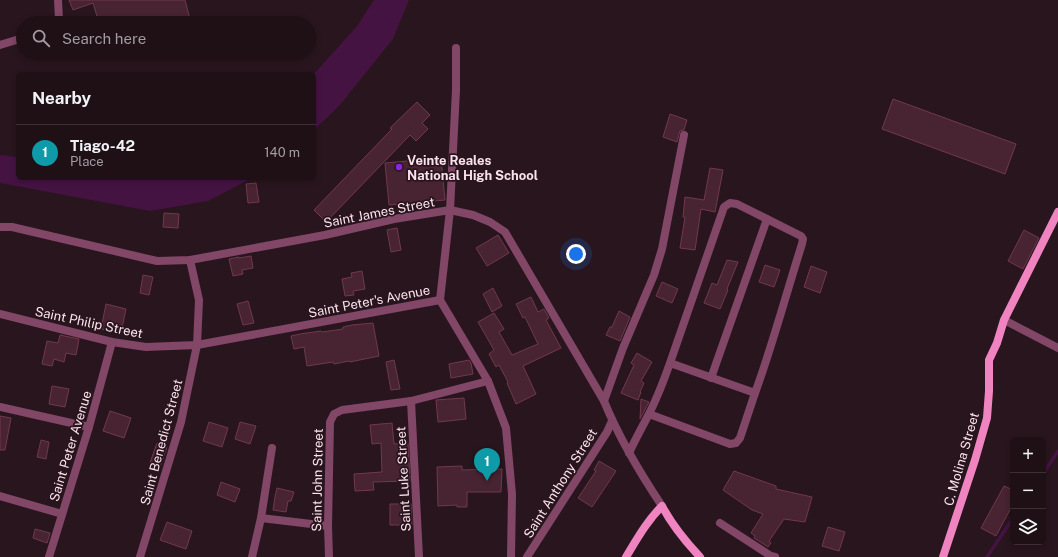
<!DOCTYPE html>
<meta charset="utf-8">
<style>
:root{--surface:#1f1016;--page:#27191f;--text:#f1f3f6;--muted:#a19da1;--line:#3c3035;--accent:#ea580c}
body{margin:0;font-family:"Public Sans",sans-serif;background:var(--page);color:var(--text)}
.controls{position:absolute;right:12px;bottom:12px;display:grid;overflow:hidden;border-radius:6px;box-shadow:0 2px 6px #0003}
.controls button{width:36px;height:36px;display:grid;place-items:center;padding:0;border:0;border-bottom:1px solid var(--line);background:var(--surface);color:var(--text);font:20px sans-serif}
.you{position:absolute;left:576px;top:254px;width:14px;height:14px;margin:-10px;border:3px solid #fff;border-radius:50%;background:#1a73e8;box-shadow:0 0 0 6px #1a73e833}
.badge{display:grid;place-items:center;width:26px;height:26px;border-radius:50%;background:var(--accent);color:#fff;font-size:13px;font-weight:700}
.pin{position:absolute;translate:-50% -33px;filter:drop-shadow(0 1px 2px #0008)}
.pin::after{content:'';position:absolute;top:21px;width:14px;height:12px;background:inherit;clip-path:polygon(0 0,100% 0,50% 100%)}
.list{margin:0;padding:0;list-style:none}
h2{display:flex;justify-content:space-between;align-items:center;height:52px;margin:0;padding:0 16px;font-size:17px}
h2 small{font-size:13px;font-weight:400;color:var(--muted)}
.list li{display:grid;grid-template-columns:26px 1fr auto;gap:12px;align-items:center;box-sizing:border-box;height:56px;padding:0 16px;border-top:1px solid var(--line)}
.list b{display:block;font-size:15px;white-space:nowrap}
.list p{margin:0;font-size:13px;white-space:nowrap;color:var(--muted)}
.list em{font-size:13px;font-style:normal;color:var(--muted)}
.icon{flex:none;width:22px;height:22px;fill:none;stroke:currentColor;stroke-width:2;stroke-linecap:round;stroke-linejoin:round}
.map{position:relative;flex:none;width:1058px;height:557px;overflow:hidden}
.search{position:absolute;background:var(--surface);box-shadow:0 2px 6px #0003;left:16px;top:16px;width:300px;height:44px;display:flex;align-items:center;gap:10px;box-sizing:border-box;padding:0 14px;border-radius:22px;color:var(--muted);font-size:15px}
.panel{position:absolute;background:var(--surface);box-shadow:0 2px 6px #0003;left:16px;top:72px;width:300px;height:108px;border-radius:6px}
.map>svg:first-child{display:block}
</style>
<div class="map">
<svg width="1058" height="557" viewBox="0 0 1058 557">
<rect width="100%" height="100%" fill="#29151d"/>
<g fill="#441342">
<path d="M 374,0 L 409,0 L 393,39 L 339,106 L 314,130 L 314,74 L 357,26 Z"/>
<path d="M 0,155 L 18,157 L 18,178 L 81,178 L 85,179 L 119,178 L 252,178 L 208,201 L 150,211 L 0,183 Z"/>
</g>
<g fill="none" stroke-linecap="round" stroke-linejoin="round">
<g stroke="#441342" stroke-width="3.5">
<path d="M 1043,474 L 1058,451"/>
<path d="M 987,557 L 1013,518"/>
</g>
</g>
<g fill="#482331" stroke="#71384e">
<path d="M 69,0 L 185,0 L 190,19 L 175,23 L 99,23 L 93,3 L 73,10 Z"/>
<path d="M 893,99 L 1016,144 L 1005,174 L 882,129 Z"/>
<path d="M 417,102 L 430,115 L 422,123 L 428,129 L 416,141 L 410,135 L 326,222 L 314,210 L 392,129 L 390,128 Z"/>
<path d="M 670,114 L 687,120 L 684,130 L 680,131 L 679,134 L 677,142 L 663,137 Z"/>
<path d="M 441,158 L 445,200 L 389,205 L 385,163 Z"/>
<path d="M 710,168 L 723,170 L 715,212 L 701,209 L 695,250 L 680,248 L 685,217 L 683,217 L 685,197 L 704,200 Z"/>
<path d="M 256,183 L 259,202 L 248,203 L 246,184 Z"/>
<path d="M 164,213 L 179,214 L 178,228 L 163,227 Z"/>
<path d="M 397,228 L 401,250 L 391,252 L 387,230 Z"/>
<path d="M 1024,230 L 1039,238 L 1023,269 L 1008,261 Z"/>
<path d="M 498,235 L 509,253 L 487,266 L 476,248 Z"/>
<path d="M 251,256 L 253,268 L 242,270 L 243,274 L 233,276 L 229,259 L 239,257 L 239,258 Z"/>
<path d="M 727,260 L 738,262 L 727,289 L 728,290 L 720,309 L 704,303 L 712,283 L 717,285 Z"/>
<path d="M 765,265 L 780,270 L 774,287 L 759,282 Z"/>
<path d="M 811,266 L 827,272 L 820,293 L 804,287 Z"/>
<path d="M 362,271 L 365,289 L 353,291 L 354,295 L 345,296 L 342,279 L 352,277 L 351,273 Z"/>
<path d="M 143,275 L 153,277 L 149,295 L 140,293 Z"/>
<path d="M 662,282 L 678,289 L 672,303 L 656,296 Z"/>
<path d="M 493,288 L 502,306 L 492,312 L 483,294 Z"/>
<path d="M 531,297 L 538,312 L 544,309 L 549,318 L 546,320 L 561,348 L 523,366 L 536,394 L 516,404 L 507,383 L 508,382 L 499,365 L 496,367 L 489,354 L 494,350 L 478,322 L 494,313 L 504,329 L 499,332 L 512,355 L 538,344 L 525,317 L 523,318 L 516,304 Z"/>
<path d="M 248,301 L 254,323 L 243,325 L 237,304 Z"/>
<path d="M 106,304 L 126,309 L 121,333 L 101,329 Z"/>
<path d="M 619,311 L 630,317 L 620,341 L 606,335 L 610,327 L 612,327 Z"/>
<path d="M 373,323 L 379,356 L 350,362 L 349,361 L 334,364 L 333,362 L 307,366 L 304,347 L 294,349 L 291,336 L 300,334 L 321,331 L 322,332 L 343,329 L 343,327 L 352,325 Z"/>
<path d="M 60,335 L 79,339 L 76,355 L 66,353 L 64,362 L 54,359 L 52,366 L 42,364 L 47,341 L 58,343 Z"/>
<path d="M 637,353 L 652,362 L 641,381 L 644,383 L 640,392 L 641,392 L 638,400 L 621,393 L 634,365 L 631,363 Z"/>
<path d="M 394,360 L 400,389 L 391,390 L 386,362 Z"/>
<path d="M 469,360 L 471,363 L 473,374 L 451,378 L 449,364 Z"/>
<path d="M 52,386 L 69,389 L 65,407 L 49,404 Z"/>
<path d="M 464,398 L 466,419 L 438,422 L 436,400 Z"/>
<path d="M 641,399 L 649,402 L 640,419 Z"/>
<path d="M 110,411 L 131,418 L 124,438 L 103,431 Z"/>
<path d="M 0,416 L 11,418 L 5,450 L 0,450 Z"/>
<path d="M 209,422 L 228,428 L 222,447 L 203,441 Z"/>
<path d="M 240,422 L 256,426 L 250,444 L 235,439 Z"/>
<path d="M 392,423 L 394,444 L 408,443 L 410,481 L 373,482 L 374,490 L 355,491 L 354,474 L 382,472 L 381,443 L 372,444 L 370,425 Z"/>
<path d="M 41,440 L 49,442 L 46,459 L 37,457 Z"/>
<path d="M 157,443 L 167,447 L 160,467 L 150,463 Z"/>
<path d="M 599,461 L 616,471 L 592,507 L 578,498 L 596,471 L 594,470 Z"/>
<path d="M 462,466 L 462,470 L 502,469 L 501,492 L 467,492 L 467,507 L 457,507 L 457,505 L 438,506 L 437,467 Z"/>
<path d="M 734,471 L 776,486 L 776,489 L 812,497 L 805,522 L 784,519 L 769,541 L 771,543 L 768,547 L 754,538 L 755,536 L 751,533 L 763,514 L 752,510 L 723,490 Z"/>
<path d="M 221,482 L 240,489 L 235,502 L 217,495 Z"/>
<path d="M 1004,486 L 1013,490 L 1013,504 L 996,536 L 981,528 Z"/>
<path d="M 277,488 L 294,492 L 291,501 L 288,501 L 286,512 L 273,510 L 275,497 Z"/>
<path d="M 390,504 L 411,504 L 412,525 L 390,525 Z"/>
<path d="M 167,522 L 192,531 L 186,549 L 160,540 Z"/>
<path d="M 828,527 L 845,532 L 839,551 L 822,546 Z"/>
<path d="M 35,529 L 50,533 L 47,543 L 33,538 Z"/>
</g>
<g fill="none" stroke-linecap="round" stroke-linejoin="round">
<g stroke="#824667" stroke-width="8">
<path d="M 56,23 L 59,20 L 58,0"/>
<path d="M 0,45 L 23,38"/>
<path d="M 0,227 L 12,227 L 157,261 L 190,260 L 325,235 L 394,219 L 450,210 L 473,215 L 490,222 L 505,232 L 604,401 C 619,438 640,473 662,506"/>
<path d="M 440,300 L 488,381 L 506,428 L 512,494 L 511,557"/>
<path d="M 440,300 L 450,210 L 456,90 L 456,48"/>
<path d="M 0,314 L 112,342 L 146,347 L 197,345 L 440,300"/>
<path d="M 1004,320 L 1058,348"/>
<path d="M 711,378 L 767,219"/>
<path d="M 411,401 L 419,557"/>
<path d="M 604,401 L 623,348 L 654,275 L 662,249 L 684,135"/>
<path d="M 0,407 L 89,427"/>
<path d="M 649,414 L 730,444 L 736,443 L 740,438 L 755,393"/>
<path d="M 629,453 C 635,440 642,427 649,414 C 657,398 664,380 670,363 L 724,207 L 730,203 L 737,204 L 801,236 L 803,239 L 802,244 C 786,294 773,344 755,393 L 670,363"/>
<path d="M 0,496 L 62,514"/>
<path d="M 261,518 L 328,526"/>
<path d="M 720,523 L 771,556 L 775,557"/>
<path d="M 49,557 L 89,427 L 112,342"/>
<path d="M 140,557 L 181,422 L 197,345 L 199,300 L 190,260"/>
<path d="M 252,557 L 261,518 L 272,448"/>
<path d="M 329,557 L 328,526 L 330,422 L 334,414 L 342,410 L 411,401 L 488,381"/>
<path d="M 527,557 L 607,432 L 612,421"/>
</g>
<g stroke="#ef84c0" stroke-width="8">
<path d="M 626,557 C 637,539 647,521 662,506 C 672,525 685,541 700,557"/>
<path d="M 943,557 L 975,460 L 987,418 L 989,391 L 989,360 L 997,343 L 1004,320 L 1058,212"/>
</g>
</g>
<circle fill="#8626e2" stroke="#29151d" stroke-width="1.5" cx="399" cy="167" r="4"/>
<g text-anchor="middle" stroke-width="3.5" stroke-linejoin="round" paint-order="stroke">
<g font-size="13" font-weight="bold" fill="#fbe1ed" stroke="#29151d" text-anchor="start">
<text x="407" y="165">Veinte Reales<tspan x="407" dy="15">National High School</tspan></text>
</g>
<g font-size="13" fill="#fbe1ed" stroke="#29151d">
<text transform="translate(379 212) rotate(-11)" y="5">Saint James Street</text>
<text transform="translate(369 301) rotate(-11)" y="5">Saint Peter's Avenue</text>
<text transform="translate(89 322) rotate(12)" y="5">Saint Philip Street</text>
<text transform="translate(161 442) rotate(-75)" y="5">Saint Benedict Street</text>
<text transform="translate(70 446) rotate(-73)" y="5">Saint Peter Avenue</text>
<text transform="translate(961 459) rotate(-74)" y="5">C. Molina Street</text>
<text transform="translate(403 479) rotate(-93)" y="5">Saint Luke Street</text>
<text transform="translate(317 480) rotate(-89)" y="5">Saint John Street</text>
<text transform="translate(560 483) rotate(-58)" y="5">Saint Anthony Street</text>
</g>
</g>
</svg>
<div class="controls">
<button>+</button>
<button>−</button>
<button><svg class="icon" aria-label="layers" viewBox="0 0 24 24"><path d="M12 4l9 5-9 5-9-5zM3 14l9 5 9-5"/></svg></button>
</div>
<div class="you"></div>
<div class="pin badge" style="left:487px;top:481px;background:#0f9aa8">1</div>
<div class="search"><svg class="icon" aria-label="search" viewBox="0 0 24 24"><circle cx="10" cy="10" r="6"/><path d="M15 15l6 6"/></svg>Search here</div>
<section class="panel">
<h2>Nearby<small></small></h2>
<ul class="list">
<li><span class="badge" style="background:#0f9aa8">1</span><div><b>Tiago-42</b><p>Place</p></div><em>140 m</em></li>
</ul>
</section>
</div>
